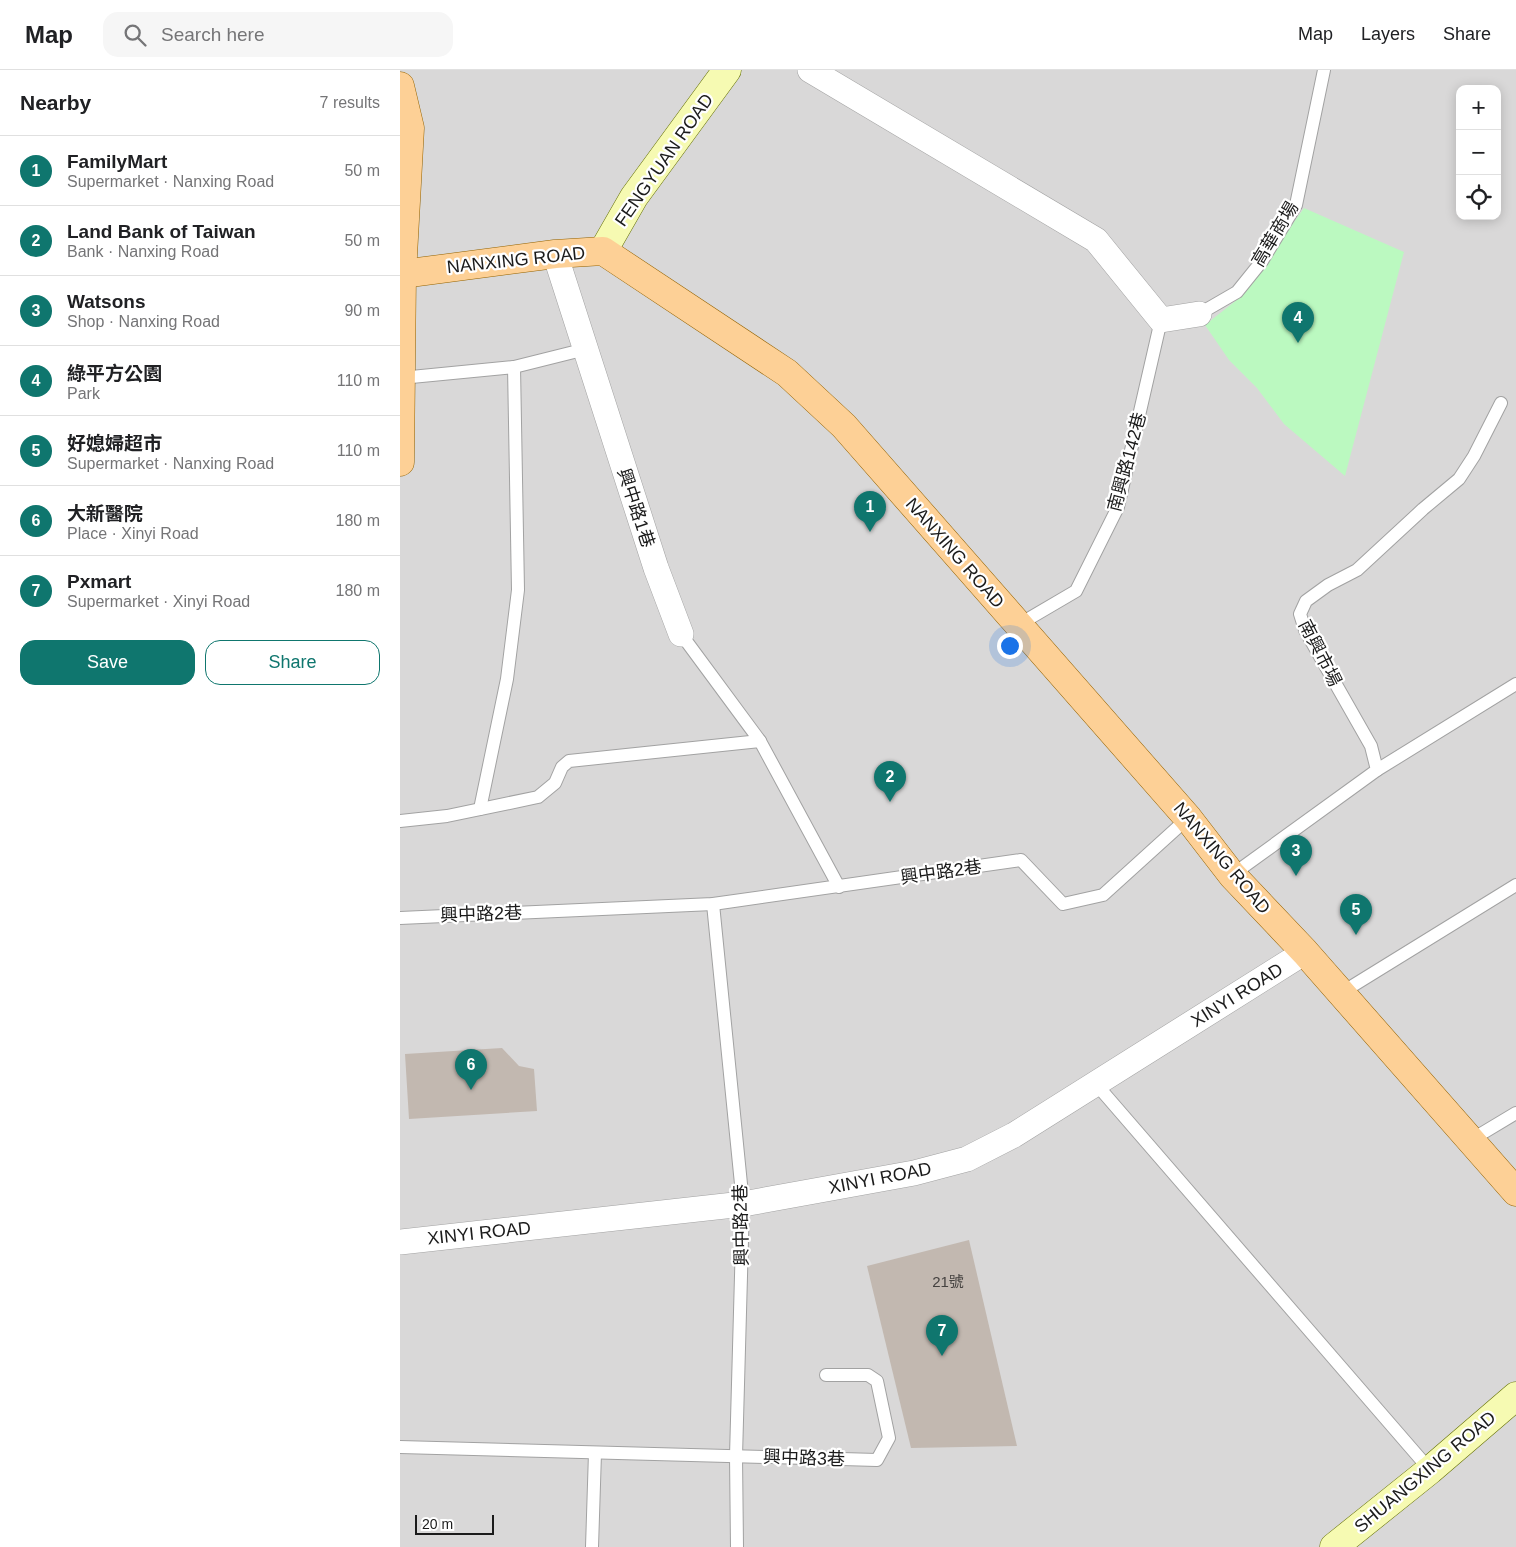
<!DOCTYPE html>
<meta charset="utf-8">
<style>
:root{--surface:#fff;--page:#f6f6f6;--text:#202124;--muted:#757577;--line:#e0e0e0;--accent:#0f766e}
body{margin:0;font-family:Arial,"Noto Sans TC",sans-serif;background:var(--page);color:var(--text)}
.controls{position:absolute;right:15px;top:15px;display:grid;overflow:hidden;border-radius:10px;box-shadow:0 2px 12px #0003}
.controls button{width:45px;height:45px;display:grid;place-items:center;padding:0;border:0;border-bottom:1px solid var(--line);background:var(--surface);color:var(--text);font:25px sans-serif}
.scale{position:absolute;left:15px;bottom:12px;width:79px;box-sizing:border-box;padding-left:5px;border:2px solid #1b1b1b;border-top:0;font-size:14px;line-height:18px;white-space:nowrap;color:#1b1b1b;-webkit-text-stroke:4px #fff;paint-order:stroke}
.you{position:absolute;left:609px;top:575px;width:18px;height:18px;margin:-12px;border:4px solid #fff;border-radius:50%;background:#1a73e8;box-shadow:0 0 0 8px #1a73e833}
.badge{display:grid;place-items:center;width:32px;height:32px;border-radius:50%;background:var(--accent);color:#fff;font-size:16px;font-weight:700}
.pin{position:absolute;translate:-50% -41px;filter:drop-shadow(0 1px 2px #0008)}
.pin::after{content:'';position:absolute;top:26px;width:18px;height:15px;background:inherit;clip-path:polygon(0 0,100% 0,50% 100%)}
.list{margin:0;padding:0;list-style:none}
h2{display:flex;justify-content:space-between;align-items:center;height:65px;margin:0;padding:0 20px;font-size:21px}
h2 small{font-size:16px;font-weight:400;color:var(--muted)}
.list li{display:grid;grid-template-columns:32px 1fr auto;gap:15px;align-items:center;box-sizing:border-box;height:70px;padding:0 20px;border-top:1px solid var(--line)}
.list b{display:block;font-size:19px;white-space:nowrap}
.list p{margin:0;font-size:16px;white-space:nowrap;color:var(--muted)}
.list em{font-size:16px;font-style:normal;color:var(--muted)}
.actions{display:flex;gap:10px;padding:15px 20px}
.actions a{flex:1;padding:11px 0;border:1px solid var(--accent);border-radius:15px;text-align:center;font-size:18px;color:var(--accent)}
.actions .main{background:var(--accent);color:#fff}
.icon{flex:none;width:28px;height:28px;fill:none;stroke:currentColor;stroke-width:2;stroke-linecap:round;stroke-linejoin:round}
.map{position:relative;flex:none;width:1116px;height:1477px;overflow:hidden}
header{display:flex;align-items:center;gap:30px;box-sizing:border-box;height:70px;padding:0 25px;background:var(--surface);border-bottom:1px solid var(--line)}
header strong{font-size:24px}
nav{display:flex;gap:28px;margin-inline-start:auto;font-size:18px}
.search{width:350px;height:45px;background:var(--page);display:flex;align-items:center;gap:12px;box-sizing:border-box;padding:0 18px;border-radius:15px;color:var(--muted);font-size:19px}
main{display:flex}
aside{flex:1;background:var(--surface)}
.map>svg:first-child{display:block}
</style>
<header>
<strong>Map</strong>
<div class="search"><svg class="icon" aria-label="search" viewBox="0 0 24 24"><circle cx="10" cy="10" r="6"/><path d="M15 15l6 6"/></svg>Search here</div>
<nav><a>Map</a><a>Layers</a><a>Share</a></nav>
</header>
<main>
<aside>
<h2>Nearby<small>7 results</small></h2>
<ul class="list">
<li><span class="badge">1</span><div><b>FamilyMart</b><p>Supermarket · Nanxing Road</p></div><em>50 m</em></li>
<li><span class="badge">2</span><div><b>Land Bank of Taiwan</b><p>Bank · Nanxing Road</p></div><em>50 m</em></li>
<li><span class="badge">3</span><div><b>Watsons</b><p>Shop · Nanxing Road</p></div><em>90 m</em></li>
<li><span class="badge">4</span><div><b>綠平方公園</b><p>Park</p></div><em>110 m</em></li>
<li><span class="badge">5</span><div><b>好媳婦超市</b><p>Supermarket · Nanxing Road</p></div><em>110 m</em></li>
<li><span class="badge">6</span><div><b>大新醫院</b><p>Place · Xinyi Road</p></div><em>180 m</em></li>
<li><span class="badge">7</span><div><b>Pxmart</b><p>Supermarket · Xinyi Road</p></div><em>180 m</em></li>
</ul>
<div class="actions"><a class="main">Save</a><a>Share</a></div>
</aside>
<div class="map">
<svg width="1116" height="1477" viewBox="0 0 1116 1477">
<rect width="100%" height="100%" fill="#ede9e0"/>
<path fill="#d9d8d8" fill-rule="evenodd" d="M 0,0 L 1116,0 L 1116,1477 L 0,1477 ZM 1060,19 L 1097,19 L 1097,146 L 1060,146 Z"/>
<path fill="#bbf9c0" d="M 904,138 L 1004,182 L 945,406 L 884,354 L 857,318 L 829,290 L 805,255 L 838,229 Z"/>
<g fill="#c2b8b0">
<path d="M 102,978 L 119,996 L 134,999 L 137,1041 L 9,1049 L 5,984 Z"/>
<path d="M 569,1170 L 617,1376 L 511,1378 L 467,1196 Z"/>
</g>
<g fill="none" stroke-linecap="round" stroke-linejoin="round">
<defs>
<g id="lane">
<path d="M 799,244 L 837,222 L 862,191 L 896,135 L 924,0"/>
<path d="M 1,308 L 114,297 L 186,279"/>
<path d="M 618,555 L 676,521 L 718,437 L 761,250"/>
<path d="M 281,564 L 360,671 L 439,817"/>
<path d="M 977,700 L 1116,614"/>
<path d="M 80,739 L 107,609 L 118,520 L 114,297"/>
<path d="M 0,751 L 47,746 L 138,727 L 155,713 L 162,697 L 169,691 L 360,671"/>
<path d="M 832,805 L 977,700 L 971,676 L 905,560 L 900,544 L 906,531 L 928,515 L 957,500 L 1023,439 L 1059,409 L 1074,386 L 1101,333"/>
<path d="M 313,834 L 343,1134 L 336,1386 L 337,1477"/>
<path d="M 0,848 L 313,834 L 621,790 L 663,834 L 703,825 L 788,748"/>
<path d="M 941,923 L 1116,815"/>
<path d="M 696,1014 L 1030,1400"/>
<path d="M 1071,1070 L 1116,1043"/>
<path d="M 0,1377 L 477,1390 L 489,1368 L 477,1311 L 468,1305 L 426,1305"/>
<path d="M 192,1477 L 195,1383"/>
</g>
<g id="street">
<path d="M 410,0 L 696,170 L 761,250 L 799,244"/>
<path d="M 155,184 L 256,498 L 281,564"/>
<path d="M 0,1172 L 343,1134 L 514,1103 L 567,1089 L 614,1065 L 905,882"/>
</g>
<g id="secondary">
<path d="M 203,181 L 234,127 L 327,0"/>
<path d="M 934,1477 L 1030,1400 L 1116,1326"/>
</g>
<g id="primary">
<path d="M 0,16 L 10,58 L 2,204 L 0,392"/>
<path d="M 2,204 L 155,184 L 203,181 L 387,303 L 444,356 L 788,748 L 832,805 L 905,882 L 1116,1122"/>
</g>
</defs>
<use href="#lane" stroke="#a2a2a2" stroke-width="14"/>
<use href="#street" stroke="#a2a2a2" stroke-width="26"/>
<use href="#secondary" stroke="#657103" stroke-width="29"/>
<use href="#primary" stroke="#936200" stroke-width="29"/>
<use href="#lane" stroke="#fff" stroke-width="12"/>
<use href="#street" stroke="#fff" stroke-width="25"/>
<use href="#secondary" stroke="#f6fab2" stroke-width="28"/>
<use href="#primary" stroke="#fdd096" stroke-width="28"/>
</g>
<g text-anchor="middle" stroke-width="4.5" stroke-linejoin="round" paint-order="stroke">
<g font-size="15" fill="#454240">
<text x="548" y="1217">21號</text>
</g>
<g font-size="18" fill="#1b1b1b" stroke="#fff">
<text transform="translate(264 90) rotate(-55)" y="6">FENGYUAN ROAD</text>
<text transform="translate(875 164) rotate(-59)" y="6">高華商場</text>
<text transform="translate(116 190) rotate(-6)" y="6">NANXING ROAD</text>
<text transform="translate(727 392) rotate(-75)" y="6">南興路142巷</text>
<text transform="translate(236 438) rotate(72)" y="6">興中路1巷</text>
<text transform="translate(555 483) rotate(49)" y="6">NANXING ROAD</text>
<text transform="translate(920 583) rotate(63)" y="6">南興市場</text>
<text transform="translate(822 788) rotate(50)" y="6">NANXING ROAD</text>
<text transform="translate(541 802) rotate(-8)" y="6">興中路2巷</text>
<text transform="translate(81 844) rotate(-2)" y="6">興中路2巷</text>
<text transform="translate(837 925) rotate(-32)" y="6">XINYI ROAD</text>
<text transform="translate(480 1108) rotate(-11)" y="6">XINYI ROAD</text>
<text transform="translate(341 1155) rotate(-91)" y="6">興中路2巷</text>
<text transform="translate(79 1163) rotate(-6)" y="6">XINYI ROAD</text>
<text transform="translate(404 1388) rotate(2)" y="6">興中路3巷</text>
<text transform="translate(1025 1402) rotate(-40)" y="6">SHUANGXING ROAD</text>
</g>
</g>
</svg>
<div class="controls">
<button>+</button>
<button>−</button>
<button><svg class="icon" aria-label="locate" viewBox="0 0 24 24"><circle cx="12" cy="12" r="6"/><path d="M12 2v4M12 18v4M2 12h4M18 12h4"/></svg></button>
</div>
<div class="scale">20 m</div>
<div class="you"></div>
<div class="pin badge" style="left:470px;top:462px">1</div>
<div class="pin badge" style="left:490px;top:732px">2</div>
<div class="pin badge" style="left:896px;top:806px">3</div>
<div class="pin badge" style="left:898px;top:273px">4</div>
<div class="pin badge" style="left:956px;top:865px">5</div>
<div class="pin badge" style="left:71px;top:1020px">6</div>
<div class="pin badge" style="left:542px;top:1286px">7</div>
</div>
</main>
